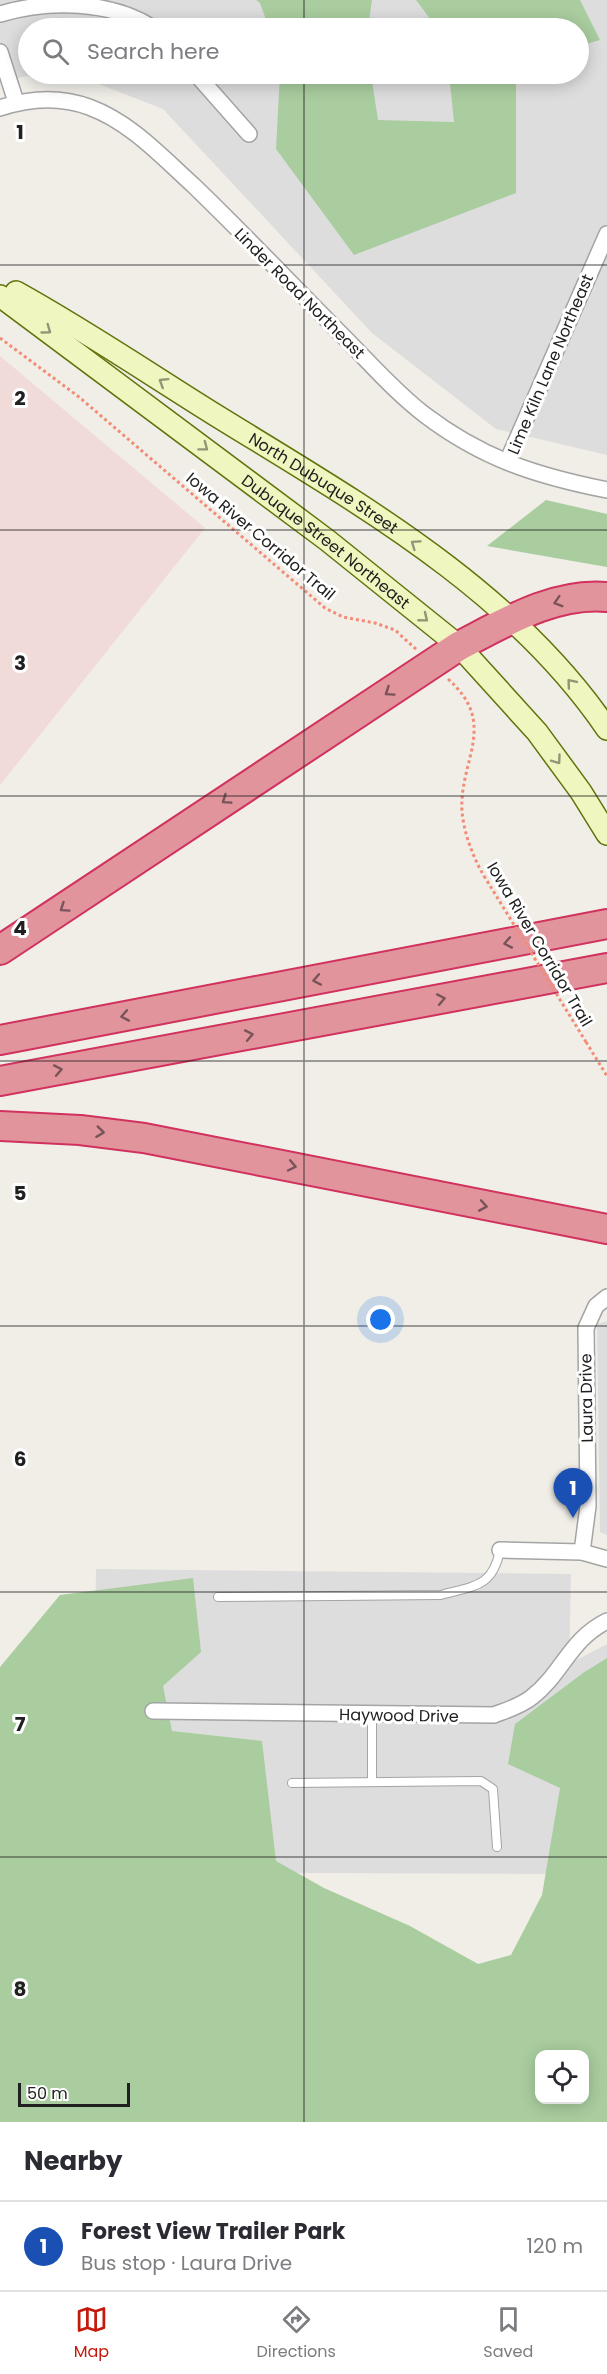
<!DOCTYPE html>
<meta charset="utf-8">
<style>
:root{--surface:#fff;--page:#f7f7f7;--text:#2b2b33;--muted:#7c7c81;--line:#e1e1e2;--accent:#c5190c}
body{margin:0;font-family:Poppins,sans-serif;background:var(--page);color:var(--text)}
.controls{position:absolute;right:18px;bottom:18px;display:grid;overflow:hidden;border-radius:12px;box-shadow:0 3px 15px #0003}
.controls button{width:54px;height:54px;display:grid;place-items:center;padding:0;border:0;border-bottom:2px solid var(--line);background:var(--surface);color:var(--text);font:30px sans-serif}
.scale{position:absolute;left:18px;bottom:15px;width:112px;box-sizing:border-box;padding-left:6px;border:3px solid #202020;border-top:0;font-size:16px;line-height:21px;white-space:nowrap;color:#202020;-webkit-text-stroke:4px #fff;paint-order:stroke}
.you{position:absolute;left:381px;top:1320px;width:21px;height:21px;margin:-15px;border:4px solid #fff;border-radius:50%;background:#1a73e8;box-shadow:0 0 0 9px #1a73e833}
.badge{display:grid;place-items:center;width:39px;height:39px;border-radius:50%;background:var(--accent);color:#fff;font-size:20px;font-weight:700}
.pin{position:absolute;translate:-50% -50px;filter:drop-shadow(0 2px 3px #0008)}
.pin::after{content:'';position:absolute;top:32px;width:21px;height:18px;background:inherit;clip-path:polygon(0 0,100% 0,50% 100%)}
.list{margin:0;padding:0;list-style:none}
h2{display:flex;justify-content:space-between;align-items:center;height:78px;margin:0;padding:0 24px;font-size:26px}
h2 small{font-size:20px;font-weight:400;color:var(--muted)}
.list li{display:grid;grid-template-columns:39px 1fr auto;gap:18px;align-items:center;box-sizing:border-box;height:90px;padding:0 24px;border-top:2px solid var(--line)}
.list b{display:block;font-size:22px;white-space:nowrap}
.list p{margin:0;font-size:20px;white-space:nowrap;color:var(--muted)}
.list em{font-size:20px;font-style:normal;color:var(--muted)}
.icon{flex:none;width:33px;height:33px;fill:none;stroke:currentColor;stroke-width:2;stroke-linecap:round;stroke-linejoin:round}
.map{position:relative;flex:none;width:607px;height:2122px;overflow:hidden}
.search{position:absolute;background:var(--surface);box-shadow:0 3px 15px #0003;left:18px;right:18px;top:18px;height:66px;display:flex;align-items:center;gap:15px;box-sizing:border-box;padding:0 21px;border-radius:33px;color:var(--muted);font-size:22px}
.sheet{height:168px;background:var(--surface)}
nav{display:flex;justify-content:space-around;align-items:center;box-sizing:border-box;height:84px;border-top:2px solid var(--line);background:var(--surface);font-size:16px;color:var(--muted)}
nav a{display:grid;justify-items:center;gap:3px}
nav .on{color:var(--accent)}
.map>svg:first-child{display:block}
</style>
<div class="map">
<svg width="607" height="2122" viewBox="0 0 607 2122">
<rect width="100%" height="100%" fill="#f0eee7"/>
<g fill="#dedddd">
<path d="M 0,0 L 607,0 L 607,455 L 496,429 L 372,333 L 163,109 L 73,74 L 578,74 L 578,28 L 28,28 L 28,74 L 36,74 L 0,82 Z"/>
<path d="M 607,1321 L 607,1535 L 600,1532 L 597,1324 Z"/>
<path d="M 96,1569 L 571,1574 L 569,1664 L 607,1644 L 607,2122 L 584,2100 L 584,2054 L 565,1874 L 92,1872 Z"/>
</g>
<path fill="#f0dbd8" d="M 0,356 L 205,528 L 0,785 Z"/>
<g fill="#a9cd9f" fill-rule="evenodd">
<path d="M 256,0 L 372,0 L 368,28 L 269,28 L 260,3 Z"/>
<path d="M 416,0 L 580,0 L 600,40 L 579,46 L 578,28 L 437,28 Z"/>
<path d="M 280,74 L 371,74 L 378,120 L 454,122 L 449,74 L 516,74 L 516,193 L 354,255 L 276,149 Z"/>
<path d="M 546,500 L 607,514 L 607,567 L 487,546 Z"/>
<path d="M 193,1578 L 201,1652 L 163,1686 L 172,1731 L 262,1741 L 276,1861 L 324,1888 L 410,1926 L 478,1964 L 511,1955 L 542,1895 L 560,1788 L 508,1764 L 515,1724 L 583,1673 L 607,1658 L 607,2122 L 0,2122 L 0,1667 L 60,1595 ZM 540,2054 L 584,2054 L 584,2100 L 540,2100 Z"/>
</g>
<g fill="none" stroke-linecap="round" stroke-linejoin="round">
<defs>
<g id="service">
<path d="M 218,1597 L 441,1595 C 474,1586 493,1587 500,1550"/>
<path d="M 372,1781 L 372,1714"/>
<path d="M 292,1783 L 481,1781 L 493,1789 L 497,1847"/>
</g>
<g id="minor">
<path d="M 0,14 C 48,0 110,0 153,28"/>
<path d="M 0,52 L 16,102"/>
<path d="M 196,74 L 249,134"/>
<path d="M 0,108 C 30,98 59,96 89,107 C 130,122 161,156 193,185 C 244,234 293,286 343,336 C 370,363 395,392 425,415 C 483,459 537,476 607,490"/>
<path d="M 507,462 L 607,234"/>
<path d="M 500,1550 L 582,1552 L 607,1559"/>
<path d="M 582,1552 L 588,1506 L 586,1328 L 596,1306 L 607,1297"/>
<path d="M 153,1711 L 494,1715 C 507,1710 521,1706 532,1697 C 562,1674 570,1639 607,1621"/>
</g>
<g id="secondary">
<path id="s1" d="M 16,292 C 85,330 151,375 217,416 C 358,503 512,589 607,729"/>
<path id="s2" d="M 0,296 L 327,540 L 459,646 L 537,732 L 581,792 L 607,834"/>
</g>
<g id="motorway">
<path d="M 0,950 L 459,646 C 504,623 554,592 607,597"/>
<path d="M 0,1040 L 607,924"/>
<path d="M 0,1081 L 607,968"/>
<path d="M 0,1126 L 80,1130 L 144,1138 L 607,1229"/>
</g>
</defs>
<use href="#service" stroke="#a4a4a4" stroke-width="10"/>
<use href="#minor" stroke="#a4a4a4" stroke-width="18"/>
<use href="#secondary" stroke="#61730c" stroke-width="24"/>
<use href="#motorway" stroke="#d1315d" stroke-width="32"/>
<g stroke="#f28c77" stroke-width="3" stroke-dasharray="3 3" stroke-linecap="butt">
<path d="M 0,338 L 79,397 L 325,608 L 343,617 L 375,623 L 395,630 L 417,650"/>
<path d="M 448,679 C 499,724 459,760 462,811 C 464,834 473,857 484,876"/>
<path d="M 586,1042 L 607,1076"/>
</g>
<use href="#service" stroke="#fff" stroke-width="8"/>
<use href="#minor" stroke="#fff" stroke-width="15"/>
<use href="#secondary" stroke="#f0f6bf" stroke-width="21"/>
<use href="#motorway" stroke="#e2949d" stroke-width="28"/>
<path stroke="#f28c77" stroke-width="3" stroke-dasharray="3 3" stroke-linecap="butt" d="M 484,876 L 586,1042"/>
</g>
<defs><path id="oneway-chevron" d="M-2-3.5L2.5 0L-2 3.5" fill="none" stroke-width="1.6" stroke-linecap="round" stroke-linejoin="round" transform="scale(1.5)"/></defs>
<g stroke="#929677">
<use href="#oneway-chevron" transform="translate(47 330) rotate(36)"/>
<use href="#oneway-chevron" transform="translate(163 382) rotate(-148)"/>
<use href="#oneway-chevron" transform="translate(204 447) rotate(37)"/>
<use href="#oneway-chevron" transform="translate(415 544) rotate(-145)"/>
<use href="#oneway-chevron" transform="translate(424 618) rotate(39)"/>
<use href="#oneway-chevron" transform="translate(571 683) rotate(-130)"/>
<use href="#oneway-chevron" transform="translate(557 760) rotate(54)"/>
</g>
<g stroke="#775458">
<use href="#oneway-chevron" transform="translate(558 602) rotate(163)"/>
<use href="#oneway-chevron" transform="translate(389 692) rotate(146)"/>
<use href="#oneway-chevron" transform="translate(226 800) rotate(146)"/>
<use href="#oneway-chevron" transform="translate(64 908) rotate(146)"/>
<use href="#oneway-chevron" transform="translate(508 943) rotate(169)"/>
<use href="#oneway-chevron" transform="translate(317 980) rotate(169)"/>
<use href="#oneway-chevron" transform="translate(441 999) rotate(-11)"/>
<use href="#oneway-chevron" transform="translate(125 1016) rotate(169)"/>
<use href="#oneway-chevron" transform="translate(249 1035) rotate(-11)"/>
<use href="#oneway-chevron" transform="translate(58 1070) rotate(-11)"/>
<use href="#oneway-chevron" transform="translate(100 1132) rotate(7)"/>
<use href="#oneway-chevron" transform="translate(292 1166) rotate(12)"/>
<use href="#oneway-chevron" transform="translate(483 1206) rotate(10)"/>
</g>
<path fill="none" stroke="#202020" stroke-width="1.5" stroke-opacity="0.55" d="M 304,0 L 304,28M 304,74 L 304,2122M 0,265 L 607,265M 0,530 L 607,530M 0,796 L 607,796M 0,1061 L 607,1061M 0,1326 L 607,1326M 0,1592 L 607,1592M 0,1857 L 607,1857"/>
<g text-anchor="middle" stroke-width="6" stroke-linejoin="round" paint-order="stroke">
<g font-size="16" fill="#202020" stroke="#fff">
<text transform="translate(300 293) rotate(45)" y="6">Linder Road Northeast</text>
<text transform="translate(550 364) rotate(-67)" y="6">Lime Kiln Lane Northeast</text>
<text dy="6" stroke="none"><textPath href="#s1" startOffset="362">North Dubuque Street</textPath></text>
<text transform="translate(261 536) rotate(40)" y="6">Iowa River Corridor Trail</text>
<text dy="6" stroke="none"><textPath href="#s2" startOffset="408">Dubuque Street Northeast</textPath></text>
<text transform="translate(540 944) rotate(59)" y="6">Iowa River Corridor Trail</text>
<text transform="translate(586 1398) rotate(-91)" y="6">Laura Drive</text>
<text transform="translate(399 1715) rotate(1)" y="6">Haywood Drive</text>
</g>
</g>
<g font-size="20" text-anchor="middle" font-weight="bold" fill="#202020" stroke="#fff" stroke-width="6" stroke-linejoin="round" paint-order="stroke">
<text x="20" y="139">1</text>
<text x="20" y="405">2</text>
<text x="20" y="670">3</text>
<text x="20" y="935">4</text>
<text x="20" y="1200">5</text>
<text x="20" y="1466">6</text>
<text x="20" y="1731">7</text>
<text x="20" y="1996">8</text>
</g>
</svg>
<div class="controls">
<button><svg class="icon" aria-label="locate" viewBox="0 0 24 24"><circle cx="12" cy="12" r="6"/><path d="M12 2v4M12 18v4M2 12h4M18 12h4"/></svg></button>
</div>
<div class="scale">50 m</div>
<div class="you"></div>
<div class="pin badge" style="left:573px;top:1518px;background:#1a4fb4">1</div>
<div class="search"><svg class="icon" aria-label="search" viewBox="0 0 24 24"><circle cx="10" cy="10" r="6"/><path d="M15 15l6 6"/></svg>Search here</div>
</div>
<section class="sheet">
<h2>Nearby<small></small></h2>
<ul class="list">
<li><span class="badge" style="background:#1a4fb4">1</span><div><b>Forest View Trailer Park</b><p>Bus stop · Laura Drive</p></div><em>120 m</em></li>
</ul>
</section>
<nav>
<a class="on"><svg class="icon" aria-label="map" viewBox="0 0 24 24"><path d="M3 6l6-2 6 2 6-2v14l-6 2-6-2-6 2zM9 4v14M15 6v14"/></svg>Map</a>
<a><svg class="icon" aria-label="directions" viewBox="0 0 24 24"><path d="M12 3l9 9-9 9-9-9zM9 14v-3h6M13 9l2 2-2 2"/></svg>Directions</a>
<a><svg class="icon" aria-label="saved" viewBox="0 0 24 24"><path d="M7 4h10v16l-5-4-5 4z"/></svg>Saved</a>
</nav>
